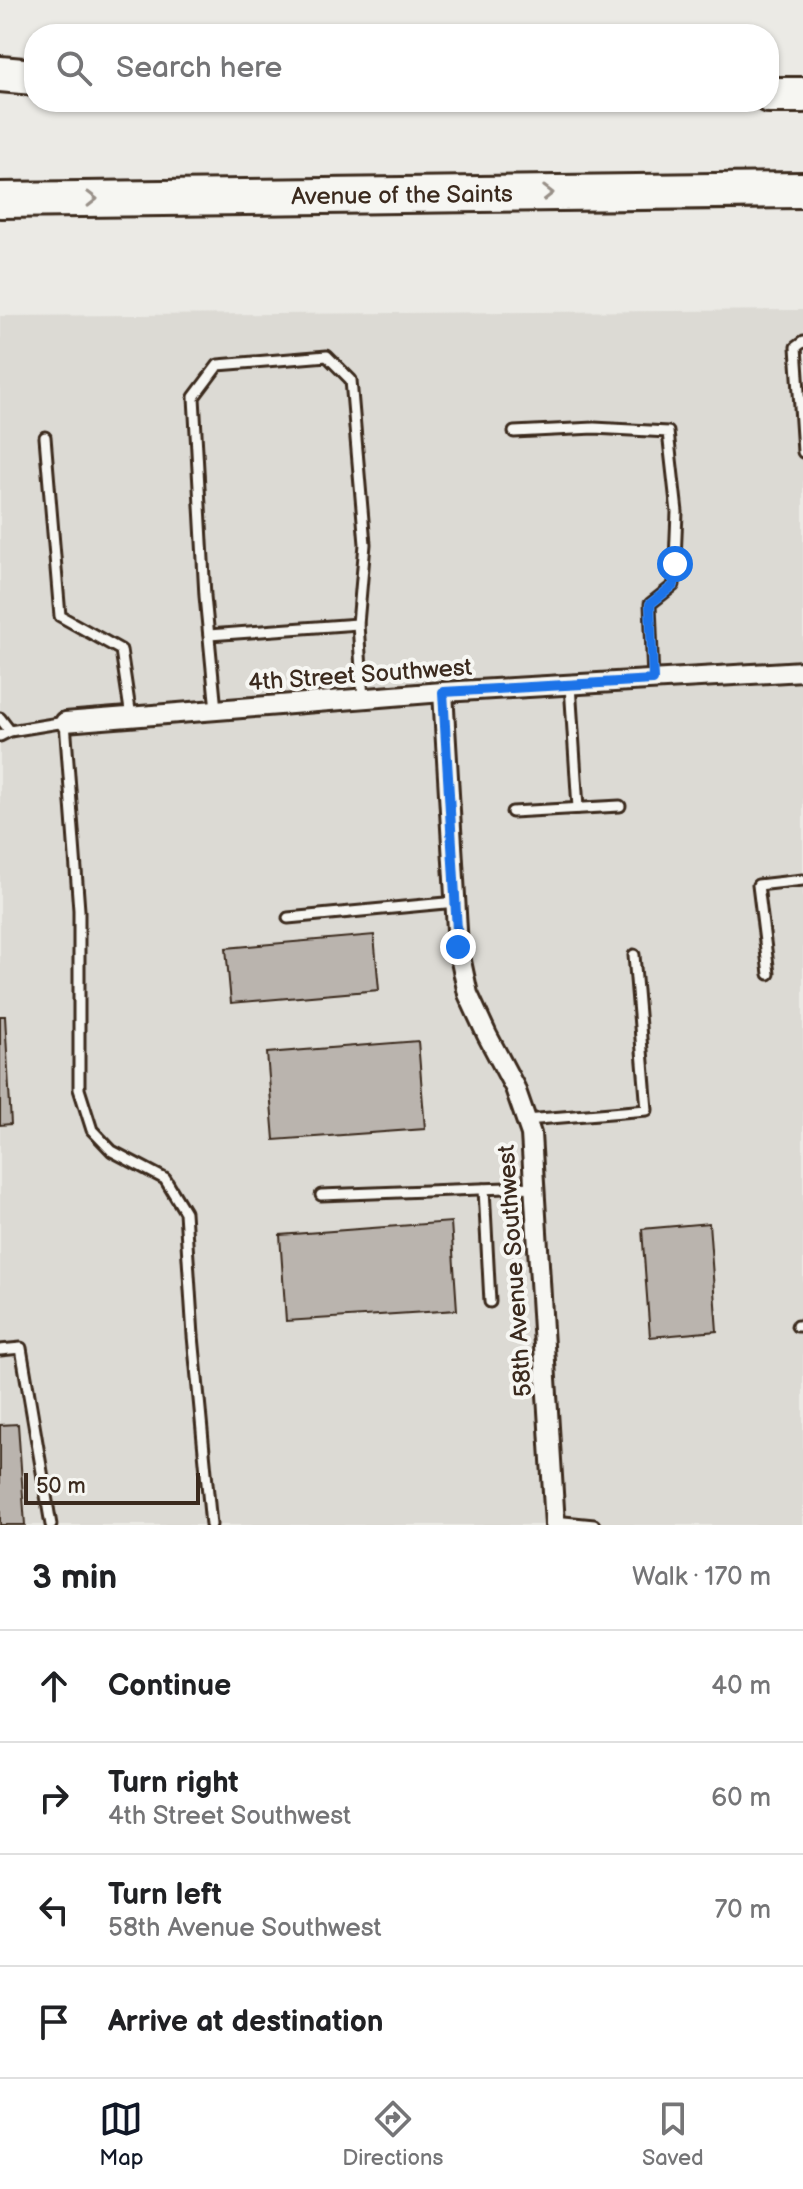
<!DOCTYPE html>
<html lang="en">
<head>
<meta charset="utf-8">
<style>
  body { margin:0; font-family:"Balsamiq Sans",sans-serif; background:#f6f6f6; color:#202124 }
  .scale { position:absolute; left:24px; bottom:20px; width:176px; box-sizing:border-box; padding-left:8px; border:4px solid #3b2a1e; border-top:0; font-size:22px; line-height:28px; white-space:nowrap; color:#3b2a1e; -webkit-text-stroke:6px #f6f6f2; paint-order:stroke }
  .stop { position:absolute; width:24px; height:24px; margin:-18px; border:6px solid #1a73e8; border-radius:50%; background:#fff }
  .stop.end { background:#1a73e8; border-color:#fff; box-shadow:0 2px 8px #0008 }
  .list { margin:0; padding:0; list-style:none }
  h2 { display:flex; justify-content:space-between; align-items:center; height:104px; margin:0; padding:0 32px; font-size:34px }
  h2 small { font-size:26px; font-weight:400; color:#757577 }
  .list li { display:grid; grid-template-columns:52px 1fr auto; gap:24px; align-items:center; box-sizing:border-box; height:112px; padding:0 32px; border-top:2px solid #e0e0e0 }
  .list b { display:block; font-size:30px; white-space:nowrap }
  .list p { margin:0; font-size:26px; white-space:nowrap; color:#757577 }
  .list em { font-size:26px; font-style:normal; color:#757577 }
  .icon { flex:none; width:44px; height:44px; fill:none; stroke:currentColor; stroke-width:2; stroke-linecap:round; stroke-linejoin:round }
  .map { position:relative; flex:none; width:803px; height:1525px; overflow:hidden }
  .search { position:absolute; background:#fff; box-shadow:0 2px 6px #0004; left:24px; right:24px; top:24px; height:88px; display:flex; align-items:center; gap:20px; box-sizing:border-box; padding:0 28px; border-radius:32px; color:#757577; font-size:30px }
  .sheet { height:552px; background:#fff }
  nav { display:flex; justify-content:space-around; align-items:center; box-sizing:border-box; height:112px; border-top:2px solid #e0e0e0; background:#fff; font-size:22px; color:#757577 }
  nav a { display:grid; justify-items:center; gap:4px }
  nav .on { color:#111827 }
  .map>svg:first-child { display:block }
  .built { fill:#dcdad4 }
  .building { fill:#bab4ae; stroke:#3b2a1e; stroke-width:2 }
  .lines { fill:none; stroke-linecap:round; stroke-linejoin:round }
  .service-casing { stroke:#3b2a1e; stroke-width:15 }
  .minor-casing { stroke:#3b2a1e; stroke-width:24 }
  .motorway-casing { stroke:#3b2a1e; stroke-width:40 }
  .service { stroke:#f6f6f2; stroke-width:9 }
  .minor { stroke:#f6f6f2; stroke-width:18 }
  .motorway { stroke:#f6f6f2; stroke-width:34 }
  .oneway { stroke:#989088 }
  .route { stroke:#1a73e8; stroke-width:10 }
  .labels { text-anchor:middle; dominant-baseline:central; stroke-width:8; stroke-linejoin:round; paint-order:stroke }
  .street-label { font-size:24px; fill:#3b2a1e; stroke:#f6f6f2 }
</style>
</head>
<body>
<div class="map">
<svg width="803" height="1525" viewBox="0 0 803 1525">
  <rect width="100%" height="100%" fill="#ebeae5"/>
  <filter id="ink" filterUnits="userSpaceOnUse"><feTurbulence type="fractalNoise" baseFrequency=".0125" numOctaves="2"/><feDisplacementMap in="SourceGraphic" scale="16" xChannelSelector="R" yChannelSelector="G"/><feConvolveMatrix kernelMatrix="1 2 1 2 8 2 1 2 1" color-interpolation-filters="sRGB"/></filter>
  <g filter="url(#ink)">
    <!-- built -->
    <polygon class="built" points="803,310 803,1525 0,1525 0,316"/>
    <!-- building -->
    <g class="building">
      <polygon points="374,935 379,990 231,1003 226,948"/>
      <polygon points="0,1016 5,1016 11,1124 0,1125"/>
      <polygon points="418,1041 425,1129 274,1140 267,1053"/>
      <polygon points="451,1222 457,1310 286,1321 280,1235"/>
      <polygon points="709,1223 717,1331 650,1337 642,1229"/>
      <polygon points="18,1424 25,1525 0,1525 0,1425"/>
    </g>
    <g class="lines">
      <defs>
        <g id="service">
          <polyline points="803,342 796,347 803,452"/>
          <polyline points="514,432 594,428 668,432 677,512 674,585 650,604 653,680"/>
          <polyline points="45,437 60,616 121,650 131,717"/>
          <polyline points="209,635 358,624"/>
          <polyline points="570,685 578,808"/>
          <polyline points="216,710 205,596 194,397 218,365 327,356 351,380 365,544 358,624 363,699"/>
          <polyline points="0,718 10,731"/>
          <polyline points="0,736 10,731 65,722 79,910 79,1089 92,1130 112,1151 165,1179 185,1212 193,1336 211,1525"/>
          <polyline points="512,812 620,806"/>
          <polyline points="288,918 456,902"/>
          <polyline points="769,974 758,885 803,880"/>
          <polyline points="526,1120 647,1110 634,955"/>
          <polyline points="484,1189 490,1302"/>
          <polyline points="321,1195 534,1187"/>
          <polyline points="797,1326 803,1326"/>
          <polyline points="0,1350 21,1348 51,1525"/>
          <polyline points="554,1521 594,1525"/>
        </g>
        <g id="minor">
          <polyline points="443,692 458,947 468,994 487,1035 515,1088 531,1134 555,1525"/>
          <polyline points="65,722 443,692 803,671"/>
        </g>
        <g id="motorway">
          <polyline points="0,74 34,77"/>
          <polyline points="769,95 803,95"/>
          <path id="s1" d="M 0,200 L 803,190"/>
        </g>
      </defs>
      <!-- service casing -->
      <use href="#service" class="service-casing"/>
      <!-- minor casing -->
      <use href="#minor" class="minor-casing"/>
      <!-- motorway casing -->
      <use href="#motorway" class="motorway-casing"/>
      <!-- service -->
      <use href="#service" class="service"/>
      <!-- minor -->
      <use href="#minor" class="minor"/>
      <!-- motorway -->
      <use href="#motorway" class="motorway"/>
    </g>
    <!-- one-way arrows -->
    <defs><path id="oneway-chevron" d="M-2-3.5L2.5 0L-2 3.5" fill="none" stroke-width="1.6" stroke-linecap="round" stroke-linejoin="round" transform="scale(2)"/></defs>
    <g class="oneway">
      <use href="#oneway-chevron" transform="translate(548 193) rotate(-1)"/>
      <use href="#oneway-chevron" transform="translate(92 199) rotate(-1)"/>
    </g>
  </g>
  <g class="lines" filter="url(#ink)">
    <!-- route -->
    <polyline class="route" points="458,947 443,692 653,680 650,604 674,585 675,564"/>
  </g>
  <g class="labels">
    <!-- street labels -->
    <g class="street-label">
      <text stroke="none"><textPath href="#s1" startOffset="402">Avenue of the Saints</textPath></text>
      <text transform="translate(360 675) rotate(-4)">4th Street Southwest</text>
      <text transform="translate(515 1271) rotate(-94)">58th Avenue Southwest</text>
    </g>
  </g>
</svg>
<div class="scale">50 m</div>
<div class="stop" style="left:675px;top:564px"></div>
<div class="stop end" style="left:458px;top:947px"></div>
<div class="search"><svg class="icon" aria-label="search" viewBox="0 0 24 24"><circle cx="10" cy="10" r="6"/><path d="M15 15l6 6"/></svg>Search here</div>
</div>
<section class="sheet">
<h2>3 min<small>Walk · 170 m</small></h2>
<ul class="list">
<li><svg class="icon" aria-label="ahead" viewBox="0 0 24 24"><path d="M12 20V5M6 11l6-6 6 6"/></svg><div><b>Continue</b></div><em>40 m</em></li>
<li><svg class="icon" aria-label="right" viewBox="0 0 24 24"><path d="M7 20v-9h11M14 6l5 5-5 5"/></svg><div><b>Turn right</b><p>4th Street Southwest</p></div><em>60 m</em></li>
<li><svg class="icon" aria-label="left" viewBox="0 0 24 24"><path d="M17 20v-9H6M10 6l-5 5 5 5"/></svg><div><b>Turn left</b><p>58th Avenue Southwest</p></div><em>70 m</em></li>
<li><svg class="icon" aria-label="arrive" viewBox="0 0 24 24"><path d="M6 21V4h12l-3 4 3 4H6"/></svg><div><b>Arrive at destination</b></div></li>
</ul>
</section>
<nav>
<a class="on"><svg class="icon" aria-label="map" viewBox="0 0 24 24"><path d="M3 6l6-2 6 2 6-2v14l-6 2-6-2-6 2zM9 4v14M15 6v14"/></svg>Map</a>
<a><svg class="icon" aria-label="directions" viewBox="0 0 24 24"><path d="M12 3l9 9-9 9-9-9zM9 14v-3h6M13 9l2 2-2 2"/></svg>Directions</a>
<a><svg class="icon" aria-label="saved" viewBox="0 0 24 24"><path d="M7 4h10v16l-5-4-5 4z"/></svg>Saved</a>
</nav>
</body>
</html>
